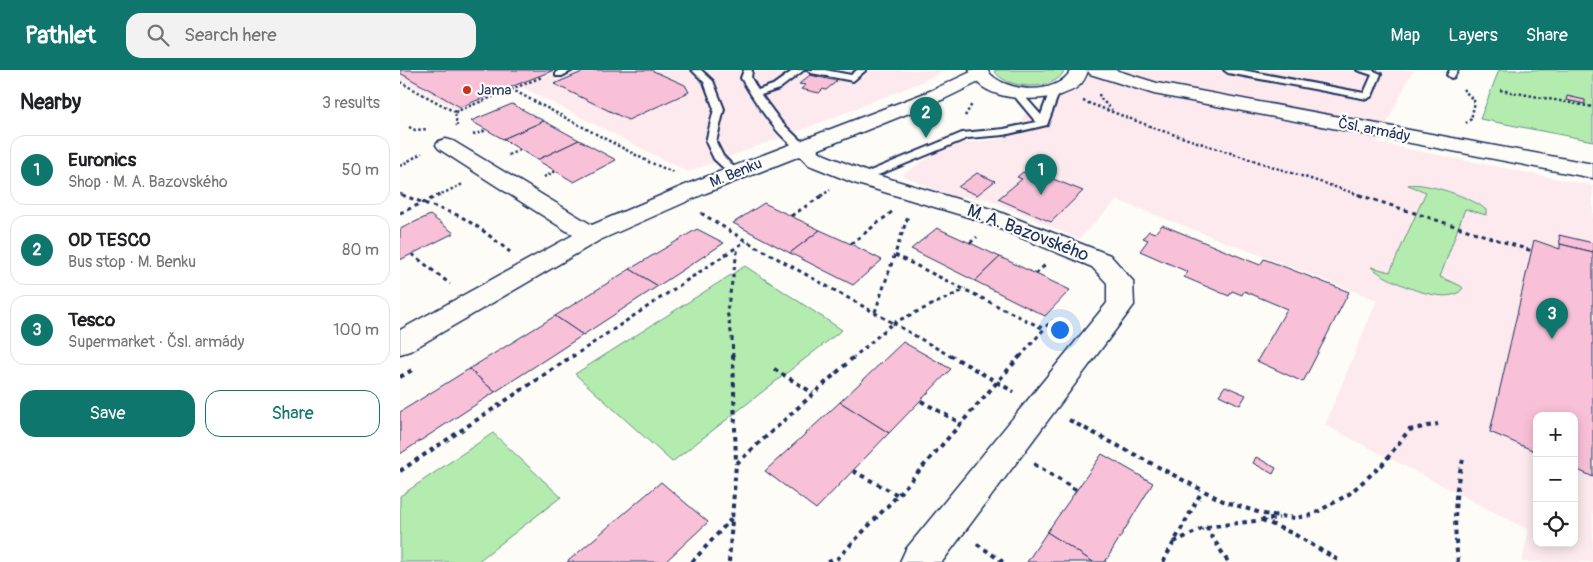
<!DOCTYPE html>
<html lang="en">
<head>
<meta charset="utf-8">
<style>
  body { margin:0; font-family:Pangolin,sans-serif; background:#f2f2f2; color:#202124 }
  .controls { position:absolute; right:15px; bottom:15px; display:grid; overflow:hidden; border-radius:10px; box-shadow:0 2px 12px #0003 }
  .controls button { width:45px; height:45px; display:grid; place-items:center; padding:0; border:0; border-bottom:1px solid #e0e0e0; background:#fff; color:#202124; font:25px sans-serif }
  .you { position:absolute; left:659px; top:259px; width:18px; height:18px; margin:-12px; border:4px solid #fff; border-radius:50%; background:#1a73e8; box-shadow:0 0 0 8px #1a73e833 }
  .badge { display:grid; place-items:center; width:32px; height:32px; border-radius:50%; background:#0f766e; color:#fff; font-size:16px; font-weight:700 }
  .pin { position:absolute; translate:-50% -41px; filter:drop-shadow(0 1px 2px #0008) }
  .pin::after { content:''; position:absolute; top:26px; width:18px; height:15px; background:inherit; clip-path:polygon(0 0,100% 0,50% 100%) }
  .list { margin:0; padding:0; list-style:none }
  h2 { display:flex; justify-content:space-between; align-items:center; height:65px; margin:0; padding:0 20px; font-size:21px }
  h2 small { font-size:16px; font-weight:400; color:#757577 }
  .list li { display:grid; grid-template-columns:32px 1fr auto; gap:15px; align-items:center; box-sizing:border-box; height:70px; margin:0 10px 10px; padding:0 10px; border:1px solid #e0e0e0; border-radius:15px }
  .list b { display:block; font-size:19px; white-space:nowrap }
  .list p { margin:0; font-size:16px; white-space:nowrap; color:#757577 }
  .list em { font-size:16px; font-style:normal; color:#757577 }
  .actions { display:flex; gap:10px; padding:15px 20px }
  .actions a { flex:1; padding:11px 0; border:1px solid #0f766e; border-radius:15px; text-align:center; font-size:18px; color:#0f766e }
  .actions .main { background:#0f766e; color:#fff }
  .icon { flex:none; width:28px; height:28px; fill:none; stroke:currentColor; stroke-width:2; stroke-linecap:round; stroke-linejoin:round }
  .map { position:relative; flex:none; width:1193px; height:492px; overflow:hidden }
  header { display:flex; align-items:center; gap:30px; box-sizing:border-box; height:70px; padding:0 25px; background:#0f766e; color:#fff }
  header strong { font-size:24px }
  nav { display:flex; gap:28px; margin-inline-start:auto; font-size:18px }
  .search { width:350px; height:45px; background:#f2f2f2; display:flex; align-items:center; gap:12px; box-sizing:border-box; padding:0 18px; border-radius:15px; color:#757577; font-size:19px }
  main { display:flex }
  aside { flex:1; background:#fff }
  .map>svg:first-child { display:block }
  .built { fill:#fceaee; fill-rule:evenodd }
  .green { fill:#b4ecaf; stroke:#688e86 }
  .building { fill:#f9c1d8; stroke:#1b2f5e }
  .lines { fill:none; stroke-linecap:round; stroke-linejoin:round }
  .service-casing { stroke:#1b2f5e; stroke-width:4 }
  .minor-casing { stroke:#1b2f5e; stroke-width:3 }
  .primary-casing { stroke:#1b2f5e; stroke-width:3 }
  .path-far2 { stroke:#1b2f5e; stroke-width:2.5; stroke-dasharray:2.5 2.5; stroke-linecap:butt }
  .path-far1 { stroke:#1b2f5e; stroke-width:3; stroke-dasharray:4 4; stroke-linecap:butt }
  .path { stroke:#1b2f5e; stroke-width:4; stroke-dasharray:4.5 4.5; stroke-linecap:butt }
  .service { fill:#fdfcf7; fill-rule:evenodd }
  .minor { fill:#fdfcf7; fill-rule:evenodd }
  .primary { fill:#fdfcf7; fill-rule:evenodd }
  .poi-dot { fill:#c8321e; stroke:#fdfcf7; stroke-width:2 }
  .labels { text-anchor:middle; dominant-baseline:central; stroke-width:4.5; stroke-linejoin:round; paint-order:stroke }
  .far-poi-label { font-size:15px; fill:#1b2f5e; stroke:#fdfcf7; text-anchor:start }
  .far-street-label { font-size:15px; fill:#1b2f5e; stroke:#fdfcf7 }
  .street-label { font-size:18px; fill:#1b2f5e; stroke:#fdfcf7 }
</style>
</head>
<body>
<header>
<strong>Pathlet</strong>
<div class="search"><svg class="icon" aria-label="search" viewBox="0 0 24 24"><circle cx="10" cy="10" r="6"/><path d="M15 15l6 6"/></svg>Search here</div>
<nav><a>Map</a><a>Layers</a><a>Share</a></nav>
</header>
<main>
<aside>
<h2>Nearby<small>3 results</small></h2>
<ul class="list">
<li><span class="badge">1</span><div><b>Euronics</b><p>Shop · M. A. Bazovského</p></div><em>50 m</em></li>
<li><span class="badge">2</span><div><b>OD TESCO</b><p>Bus stop · M. Benku</p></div><em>80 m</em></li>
<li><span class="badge">3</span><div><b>Tesco</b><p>Supermarket · Čsl. armády</p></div><em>100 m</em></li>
</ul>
<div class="actions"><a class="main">Save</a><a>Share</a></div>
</aside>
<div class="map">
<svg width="1193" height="492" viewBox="0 0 1193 492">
  <rect width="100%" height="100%" fill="#fdfcf7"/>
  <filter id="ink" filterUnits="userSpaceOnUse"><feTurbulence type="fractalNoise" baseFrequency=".02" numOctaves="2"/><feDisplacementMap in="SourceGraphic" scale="10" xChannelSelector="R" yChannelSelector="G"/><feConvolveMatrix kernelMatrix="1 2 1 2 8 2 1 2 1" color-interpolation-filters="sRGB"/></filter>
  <g filter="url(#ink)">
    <!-- built -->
    <g class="built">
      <polygon points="0,0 547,0 514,15 404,59 288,102 122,17 59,41 0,9"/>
      <path d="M 686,0 L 1013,0 L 977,73 L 1193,116 L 1193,492 L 1122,492 L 1129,460 L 925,355 L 977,230 L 717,130 L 679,169 L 588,129 L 549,126 L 502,105 L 549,75 L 600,69 L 622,61 L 623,46 L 673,18 L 684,16 ZM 1137,346 L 1174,346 L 1174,473 L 1137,473 Z"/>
    </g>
    <!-- green -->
    <g class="green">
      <path d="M 594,0 L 664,0 L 664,1 C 655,22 604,20 594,0 Z"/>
      <polygon points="1099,0 1193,0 1193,71 1080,49"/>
      <path d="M 1008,115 C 1023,111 1075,128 1086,140 L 1086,145 L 1065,139 L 1040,207 L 1061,216 L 1063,218 C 1050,240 985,210 971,197 L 990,202 L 1026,122 Z"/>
      <polygon points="345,196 442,260 272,392 175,304"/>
      <polygon points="93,363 161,427 77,492 0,492 0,426"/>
    </g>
    <!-- building -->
    <g class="building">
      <polygon points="0,0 154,0 60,37 0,3"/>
      <polygon points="187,0 251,0 285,15 289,22 228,50 154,14"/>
      <polygon points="410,5 437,11 426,20 423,19 419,23 401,19 406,15 399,14"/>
      <polygon points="1167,26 1185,30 1185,34 1166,30"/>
      <polygon points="112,34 144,51 103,69 71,51"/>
      <polygon points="144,51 179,70 137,90 103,69"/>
      <polygon points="179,70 216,90 174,112 137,90"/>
      <polygon points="631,101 648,107 683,121 651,152 598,129 622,109 617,107 623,102 629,104"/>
      <polygon points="577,103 595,111 577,125 558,117"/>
      <polygon points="364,133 391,146 420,160 390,183 333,153"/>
      <polygon points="30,145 54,163 0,190 0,159"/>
      <polygon points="762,155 860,195 864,189 949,222 903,312 857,291 887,239 844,221 842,225 832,221 829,226 784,207 788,202 740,181 748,170 743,168 749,161 755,163"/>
      <polygon points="537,158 570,173 600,187 575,211 511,179"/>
      <polygon points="297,159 324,173 258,216 230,199"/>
      <polygon points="420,160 451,174 482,190 453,215 390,183"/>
      <polygon points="1159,165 1193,173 1193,182 1160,174"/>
      <polygon points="1134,170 1160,179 1160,174 1193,182 1193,407 1174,398 1174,346 1137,346 1137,382 1090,362"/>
      <polygon points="600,187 636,204 670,220 645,246 575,211"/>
      <polygon points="230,199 258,216 183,265 155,246"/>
      <polygon points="155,246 183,265 95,322 69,299"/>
      <polygon points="503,272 551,299 489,363 440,332"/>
      <polygon points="69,299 95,322 0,384 0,342"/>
      <polygon points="825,316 846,325 840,335 819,325"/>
      <polygon points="440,332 489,363 416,439 365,401"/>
      <polygon points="702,384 753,413 705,492 693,492 647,462"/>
      <polygon points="856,387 876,398 873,404 853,393"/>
      <polygon points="261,412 308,452 265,492 167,492"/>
      <polygon points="647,462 693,492 627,492"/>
    </g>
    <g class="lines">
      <defs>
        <g id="service">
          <polygon points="161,0 173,0 162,6 156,6 156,2"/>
          <polygon points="292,0 301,0 313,11 324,39 316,72 323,86 340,103 339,105 331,105 314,89 306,72 314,39 304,12"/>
          <path d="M 344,0 L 352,0 L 351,8 L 358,20 L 373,15 L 394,0 L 404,0 L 379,19 L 361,25 L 381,52 L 405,75 L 406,77 L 405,79 C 386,84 350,23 341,8 Z"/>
          <polygon points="407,0 425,0 451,5 457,0 466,0 453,11 411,3"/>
          <polygon points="824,0 842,0 964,23 972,5 957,0 972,0 981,4 972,26 967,29 828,3"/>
          <polygon points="1050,0 1058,0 1054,7 1051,8 1047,5"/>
          <polygon points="655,17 660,20 647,55 604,65 568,68 466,110 462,111 456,108 458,106 562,63 604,59 636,52 611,22 613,20 619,20 641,45 650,20"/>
        </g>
        <polygon id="minor" points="581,0 585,1 588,5 585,9 544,29 417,80 425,85 470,103 594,140 710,185 733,211 734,235 542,492 500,492 506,479 707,233 707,213 692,197 578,150 454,113 409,95 400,86 306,123 200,170 10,281 0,284 0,260 173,165 39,79 36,75 39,71 46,69 53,71 192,155 290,113 530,21 573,1"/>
        <path id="primary" d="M 569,0 L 587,0 C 603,23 657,27 671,0 L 715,0 L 757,13 L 1193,94 L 1193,108 L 754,24 L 690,4 L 688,1 C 686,6 684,11 680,15 C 660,33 598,34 578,13 C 574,9 572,4 569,0 Z"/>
      </defs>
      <!-- service casing -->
      <use href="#service" class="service-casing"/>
      <!-- minor casing -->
      <use href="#minor" class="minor-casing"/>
      <!-- primary casing -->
      <use href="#primary" class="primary-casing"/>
      <!-- path-far2 -->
      <g class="path-far2">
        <polyline points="0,12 55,42 57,56"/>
        <polyline points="111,19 249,92 273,102"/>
        <polyline points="1063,19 1075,32 1071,49 1066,53"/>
        <polyline points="1100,20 1193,37"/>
        <polyline points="699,24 700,28 712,40"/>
        <polyline points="683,31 763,61 963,126"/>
        <polyline points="55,42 142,7"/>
        <polyline points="565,46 572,34"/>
        <polyline points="9,57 15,60 28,59"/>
        <polyline points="73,65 87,60"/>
        <polyline points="108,85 120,80"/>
        <polyline points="0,96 22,83"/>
        <polyline points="144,107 156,101"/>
        <polyline points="0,124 5,126"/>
        <polyline points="37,126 63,114"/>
        <polyline points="421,126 430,120"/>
      </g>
      <!-- path-far1 -->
      <g class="path-far1">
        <polyline points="2,125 60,146 81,159 110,182"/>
        <polyline points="959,125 1132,181"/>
        <polyline points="0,143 40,125"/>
        <polyline points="301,143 346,171 493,253 454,287"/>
        <polyline points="391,146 423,125"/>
        <polyline points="570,173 577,167"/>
        <polyline points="451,174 493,141"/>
        <polyline points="12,184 50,214"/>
        <polyline points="495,185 644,259"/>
        <polyline points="636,204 646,194"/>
        <polyline points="475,242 508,146"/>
        <polyline points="493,253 552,287"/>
        <polyline points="493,253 566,219"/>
        <polyline points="172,287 346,171"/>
        <polyline points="333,287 332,267 327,241 338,177"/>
        <polyline points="620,287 651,251 668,254"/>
      </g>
      <!-- path -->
      <g class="path">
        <polyline points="333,285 336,394"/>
        <polyline points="550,285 614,322"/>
        <polyline points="374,299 413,323"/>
        <polyline points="0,307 14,299"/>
        <polyline points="521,331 562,354"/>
        <polyline points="669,350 823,431 864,444 895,448 912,445 949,424 982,395 1009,360 1038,354"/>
        <polyline points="634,394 676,420"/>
        <polyline points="0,401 174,285"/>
        <polyline points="453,401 498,425"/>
        <polyline points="862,450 894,464 941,492"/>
        <polyline points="806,457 828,492"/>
        <polyline points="774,472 806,457 879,448"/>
        <polyline points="577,474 603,492"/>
        <polyline points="292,492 332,448"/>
        <polyline points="329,492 336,394 456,285"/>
        <polyline points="428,492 438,488 498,425 621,285"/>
        <polyline points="763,492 802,421"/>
        <path d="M 1058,492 C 1054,457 1053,424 1063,390"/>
      </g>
      <!-- service -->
      <use href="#service" class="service"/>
      <!-- minor -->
      <use href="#minor" class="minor"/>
      <!-- primary -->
      <use href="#primary" class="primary"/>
    </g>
  </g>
  <!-- markers -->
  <circle class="poi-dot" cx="67" cy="20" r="5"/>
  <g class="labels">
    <!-- far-poi labels -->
    <g class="far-poi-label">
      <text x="77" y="20">Jama</text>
    </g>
    <!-- far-street labels -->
    <g class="far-street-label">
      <text transform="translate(974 60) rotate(11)">Čsl. armády</text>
      <text transform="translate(336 103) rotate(-22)">M. Benku</text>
    </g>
    <!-- street labels -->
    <g class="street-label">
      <text transform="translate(628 163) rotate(21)">M. A. Bazovského</text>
    </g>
  </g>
</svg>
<div class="controls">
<button>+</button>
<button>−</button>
<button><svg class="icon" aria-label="locate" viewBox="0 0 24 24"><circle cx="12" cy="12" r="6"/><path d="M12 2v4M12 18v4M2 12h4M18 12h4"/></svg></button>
</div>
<div class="you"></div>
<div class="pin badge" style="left:641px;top:125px">1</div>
<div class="pin badge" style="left:526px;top:68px">2</div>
<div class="pin badge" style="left:1152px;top:269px">3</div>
</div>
</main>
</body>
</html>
